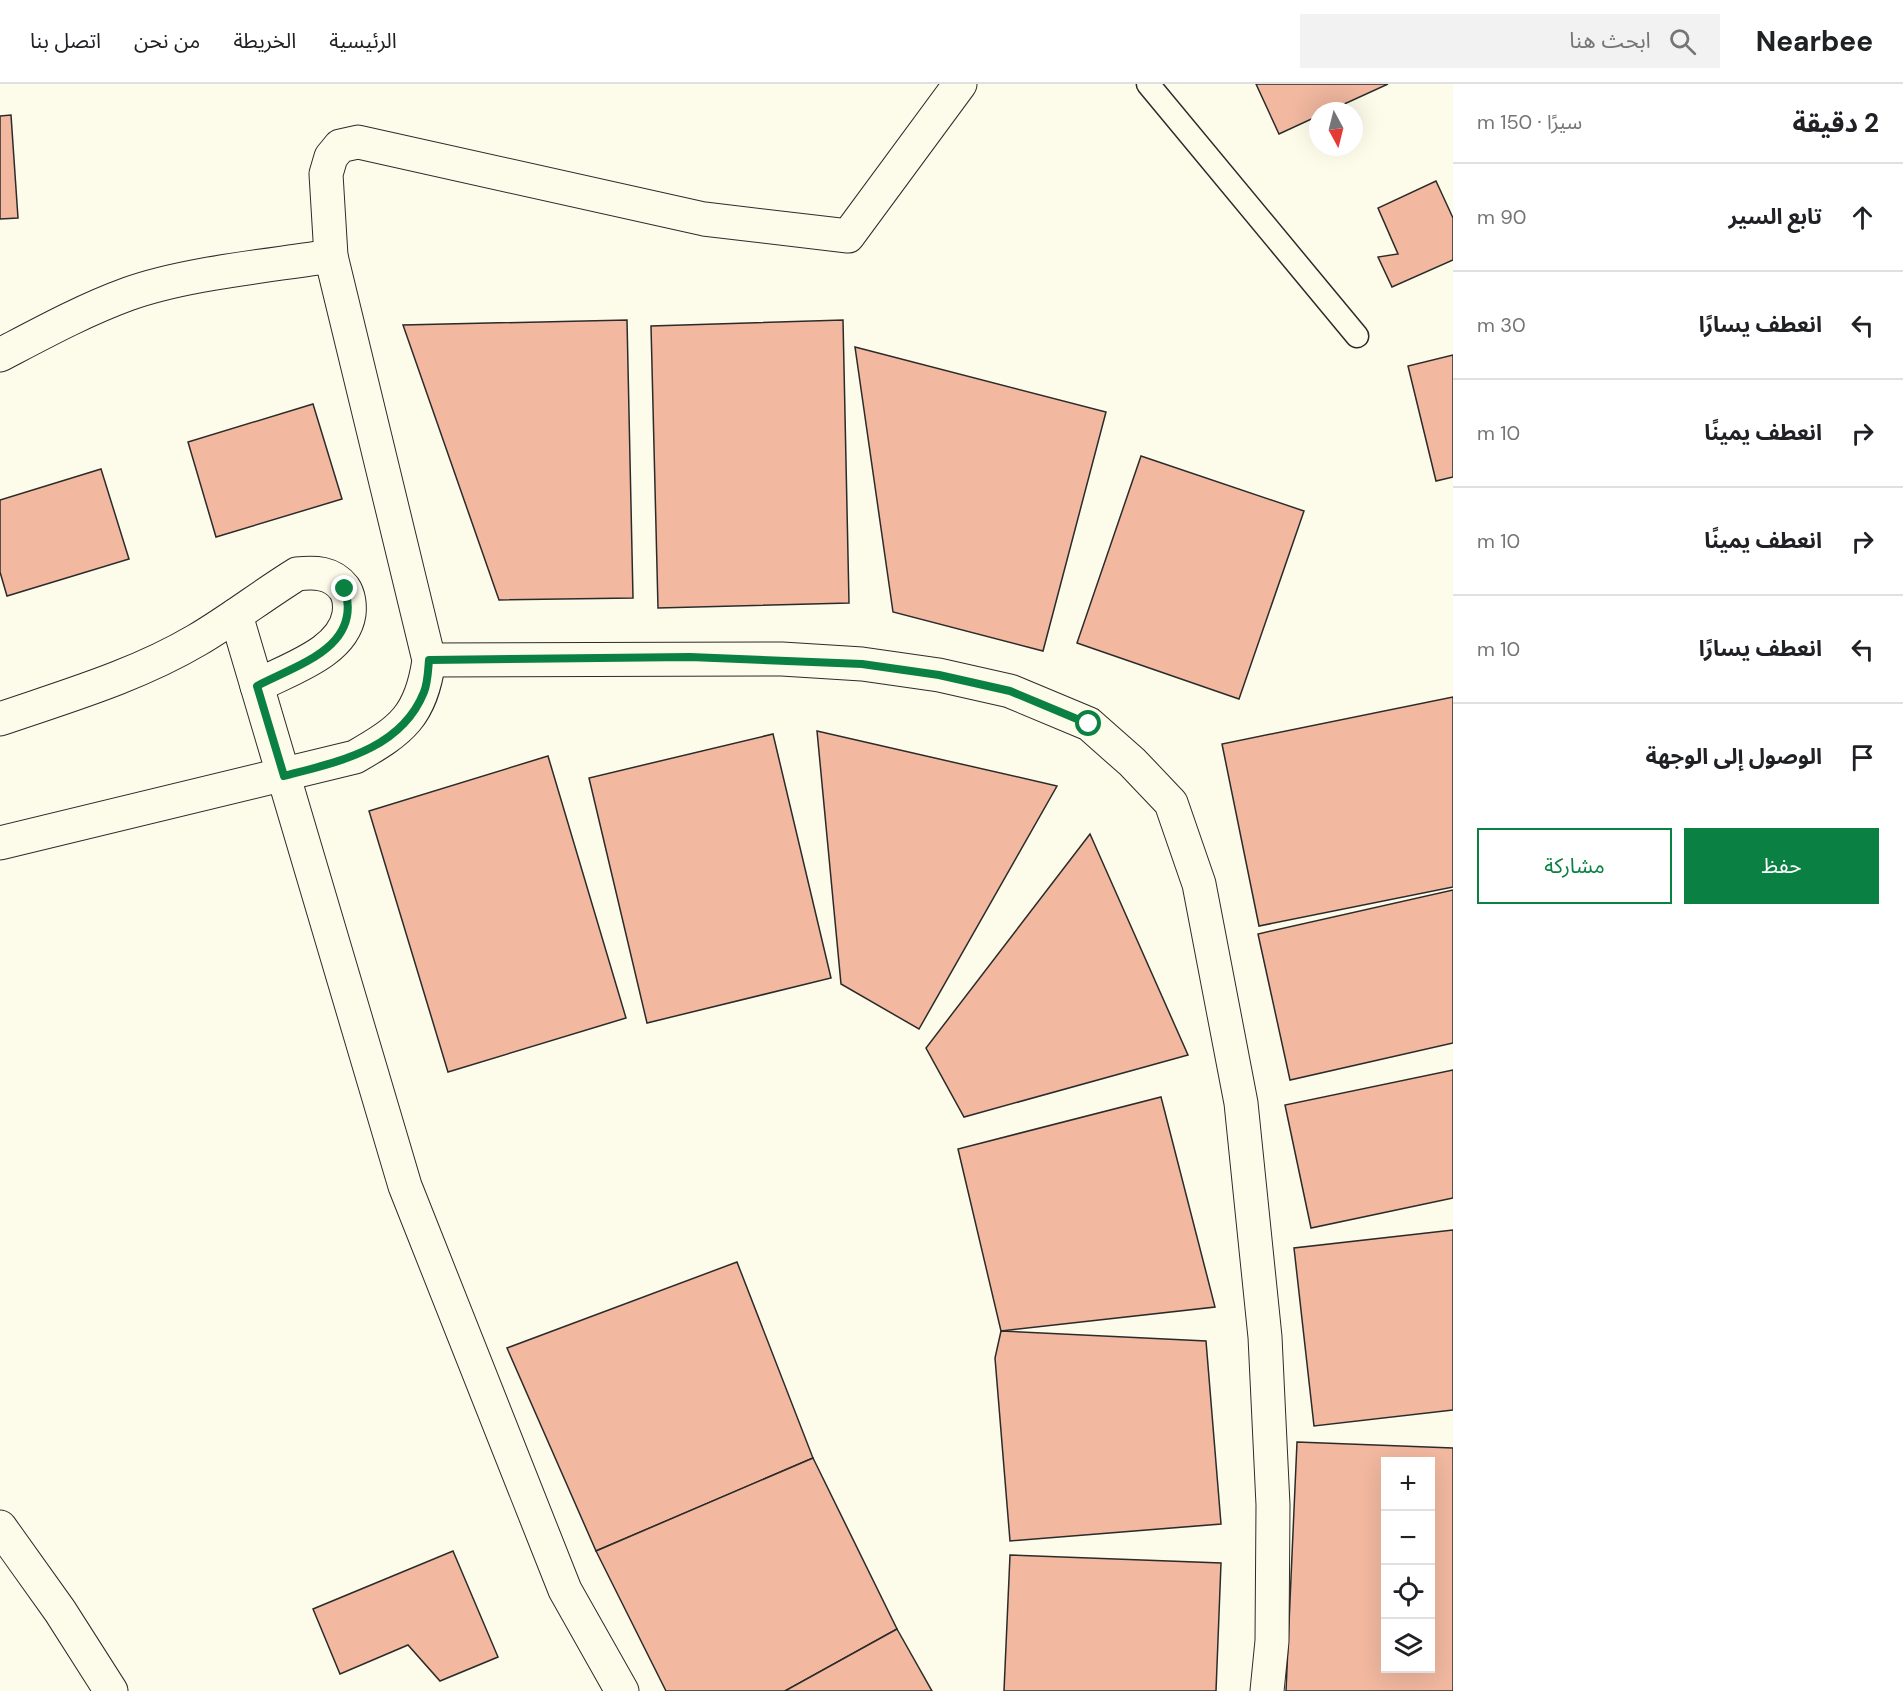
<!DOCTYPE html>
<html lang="ar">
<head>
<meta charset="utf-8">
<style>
  body { margin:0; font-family:"DM Sans","Noto Sans Arabic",sans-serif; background:#f2f2f2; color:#202124; direction:rtl }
  .controls { position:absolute; right:18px; bottom:18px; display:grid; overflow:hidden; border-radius:0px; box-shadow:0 6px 24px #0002 }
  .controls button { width:54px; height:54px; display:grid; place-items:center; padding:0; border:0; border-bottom:2px solid #e0e0e0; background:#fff; color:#202124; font:30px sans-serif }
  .compass { position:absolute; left:1309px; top:18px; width:54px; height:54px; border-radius:50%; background:#fff; box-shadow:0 6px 24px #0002; rotate:173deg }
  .stop { position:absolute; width:18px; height:18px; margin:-14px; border:4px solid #0b8043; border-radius:50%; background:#fff }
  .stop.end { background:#0b8043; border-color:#fff; box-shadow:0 2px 6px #0008 }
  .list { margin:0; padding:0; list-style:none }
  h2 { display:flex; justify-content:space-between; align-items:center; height:78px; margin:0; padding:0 24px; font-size:26px }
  h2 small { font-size:20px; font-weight:400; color:#757577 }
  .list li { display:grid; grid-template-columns:39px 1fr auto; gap:18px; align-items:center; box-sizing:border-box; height:108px; padding:0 24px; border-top:2px solid #e0e0e0 }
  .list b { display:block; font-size:22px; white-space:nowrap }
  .list em { font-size:20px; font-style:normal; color:#757577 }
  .actions { display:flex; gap:12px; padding:18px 24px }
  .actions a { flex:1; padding:14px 0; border:2px solid #0b8043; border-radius:0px; text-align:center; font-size:21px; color:#0b8043 }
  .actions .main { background:#0b8043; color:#fff }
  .icon { flex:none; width:33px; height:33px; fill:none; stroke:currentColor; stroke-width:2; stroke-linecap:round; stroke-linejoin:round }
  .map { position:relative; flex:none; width:1453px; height:1607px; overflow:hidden; direction:ltr }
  header { display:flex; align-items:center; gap:36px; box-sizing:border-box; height:84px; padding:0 30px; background:#fff; border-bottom:2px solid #e0e0e0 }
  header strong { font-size:28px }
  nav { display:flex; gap:33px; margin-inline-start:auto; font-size:21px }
  .search { width:420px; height:54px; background:#f2f2f2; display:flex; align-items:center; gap:15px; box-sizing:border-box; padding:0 21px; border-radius:0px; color:#757577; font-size:22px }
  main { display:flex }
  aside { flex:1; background:#fff }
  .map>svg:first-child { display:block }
  .building { fill:#f2b8a0; stroke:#2b2b2b; stroke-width:1.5; fill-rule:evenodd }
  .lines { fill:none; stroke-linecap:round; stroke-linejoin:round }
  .service-casing { stroke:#2b2b2b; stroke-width:25 }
  .minor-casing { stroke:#2b2b2b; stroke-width:35 }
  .service { stroke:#fdfbea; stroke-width:22 }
  .minor { stroke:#fdfbea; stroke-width:33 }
  .route { stroke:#0b8043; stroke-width:8 }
</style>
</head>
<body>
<header>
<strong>Nearbee</strong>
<div class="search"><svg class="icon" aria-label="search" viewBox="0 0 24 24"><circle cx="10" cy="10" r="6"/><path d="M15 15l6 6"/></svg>ابحث هنا</div>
<nav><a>الرئيسية</a><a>الخريطة</a><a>من نحن</a><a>اتصل بنا</a></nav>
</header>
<main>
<aside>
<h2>2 دقيقة<small>سيرًا · 150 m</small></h2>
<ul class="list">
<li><svg class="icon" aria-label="ahead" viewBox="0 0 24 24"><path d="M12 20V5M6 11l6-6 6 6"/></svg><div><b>تابع السير</b></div><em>90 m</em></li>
<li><svg class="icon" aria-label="left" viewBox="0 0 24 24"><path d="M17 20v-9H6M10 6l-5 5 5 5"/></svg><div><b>انعطف يسارًا</b></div><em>30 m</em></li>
<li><svg class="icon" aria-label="right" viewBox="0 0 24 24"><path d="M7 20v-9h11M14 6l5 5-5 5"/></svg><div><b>انعطف يمينًا</b></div><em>10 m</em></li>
<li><svg class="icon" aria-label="right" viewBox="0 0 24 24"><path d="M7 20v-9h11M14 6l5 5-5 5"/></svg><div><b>انعطف يمينًا</b></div><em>10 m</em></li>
<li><svg class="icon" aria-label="left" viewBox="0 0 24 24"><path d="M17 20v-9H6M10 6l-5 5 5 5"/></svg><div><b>انعطف يسارًا</b></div><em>10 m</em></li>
<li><svg class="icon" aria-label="arrive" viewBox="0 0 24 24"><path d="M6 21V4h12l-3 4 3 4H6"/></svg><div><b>الوصول إلى الوجهة</b></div></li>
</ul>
<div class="actions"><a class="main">حفظ</a><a>مشاركة</a></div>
</aside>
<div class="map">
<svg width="1453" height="1607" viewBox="0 0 1453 1607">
  <rect width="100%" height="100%" fill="#fdfbea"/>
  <!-- building -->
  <g class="building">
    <polygon points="1256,0 1388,0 1329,27 1318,27 1318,32 1279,50"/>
    <polygon points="11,31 18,134 0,135 0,32"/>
    <polygon points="1436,97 1453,134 1453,176 1392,203 1378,173 1398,170 1378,124"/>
    <polygon points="627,236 633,514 499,516 403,241"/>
    <polygon points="843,236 849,519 658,524 651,242"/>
    <polygon points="855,263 1106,328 1043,567 893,528"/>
    <polygon points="1453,271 1453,393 1436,397 1408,282"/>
    <polygon points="313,320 342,415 216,453 188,358"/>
    <polygon points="1141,372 1304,427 1239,615 1077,559"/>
    <polygon points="101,385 129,475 7,512 0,488 0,416"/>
    <polygon points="1453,613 1453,803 1259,842 1222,660"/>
    <polygon points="817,647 1057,702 919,945 841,900"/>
    <polygon points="773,650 831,894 647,939 589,694"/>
    <polygon points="548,672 626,934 448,988 369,727"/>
    <polygon points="1090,750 1188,971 964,1033 926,964"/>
    <polygon points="1453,806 1453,959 1290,996 1258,850"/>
    <polygon points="1453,986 1453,1114 1311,1144 1285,1021"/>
    <polygon points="1161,1013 1215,1223 1001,1247 958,1065"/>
    <polygon points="1453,1146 1453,1326 1314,1342 1294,1164"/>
    <polygon points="737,1178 813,1374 596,1467 507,1264"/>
    <polygon points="1001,1247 1206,1257 1221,1440 1010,1457 995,1274"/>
    <path d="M 1297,1358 L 1453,1364 L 1453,1607 L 1286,1607 ZM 1386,1378 L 1430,1378 L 1430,1584 L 1386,1584 Z"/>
    <polygon points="813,1374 897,1545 785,1607 666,1607 596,1467"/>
    <polygon points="453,1467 498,1573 440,1597 408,1561 340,1590 313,1525"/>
    <polygon points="1010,1471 1221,1479 1216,1607 1004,1607"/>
    <polygon points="897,1545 932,1607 785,1607"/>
  </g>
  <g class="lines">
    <defs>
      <polyline id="service" points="1148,0 1357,252"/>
      <g id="minor">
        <path d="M 0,271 C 42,249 84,226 128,210 C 187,189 268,182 331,172"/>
        <polyline points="236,531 405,1102 565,1506 622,1607"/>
        <polyline points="429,576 782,575 862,580 939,591 1010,607 1089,640 1132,678 1171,719 1199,800 1241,1019 1265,1253 1273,1421 1272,1557 1267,1607"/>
        <path d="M 0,635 C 67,612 136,592 197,556 C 231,536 263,511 297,490 C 314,488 332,488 344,504 C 349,511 350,522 349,530 C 343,569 288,585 257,602"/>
        <path d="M 0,759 L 355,673 C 402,646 421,632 429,576 L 331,172 L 326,90 L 331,73 L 340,62 L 358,58 L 704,135 L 848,152 L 960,0"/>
        <polyline points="0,1443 60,1527 111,1607"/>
      </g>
    </defs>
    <!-- service casing -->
    <use href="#service" class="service-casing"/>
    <!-- minor casing -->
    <use href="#minor" class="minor-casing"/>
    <!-- service -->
    <use href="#service" class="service"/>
    <!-- minor -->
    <use href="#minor" class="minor"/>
  </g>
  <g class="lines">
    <!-- route -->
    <path class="route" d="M 345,505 C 362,563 299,580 257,602 L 284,692 C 337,678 401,666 424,608 C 428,598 428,586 429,576 L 690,573 L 862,580 L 939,591 L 1010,607 L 1089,640"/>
  </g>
</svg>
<div class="controls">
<button>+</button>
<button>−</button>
<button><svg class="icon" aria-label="locate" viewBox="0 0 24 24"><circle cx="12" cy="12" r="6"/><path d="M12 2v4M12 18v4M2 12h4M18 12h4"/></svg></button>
<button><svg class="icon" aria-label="layers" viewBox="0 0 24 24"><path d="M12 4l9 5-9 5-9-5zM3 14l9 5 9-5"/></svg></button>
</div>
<svg class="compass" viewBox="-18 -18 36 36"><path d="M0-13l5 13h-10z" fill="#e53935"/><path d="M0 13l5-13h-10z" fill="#757577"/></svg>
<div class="stop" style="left:1089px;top:640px"></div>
<div class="stop end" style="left:345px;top:505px"></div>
</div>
</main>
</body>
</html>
